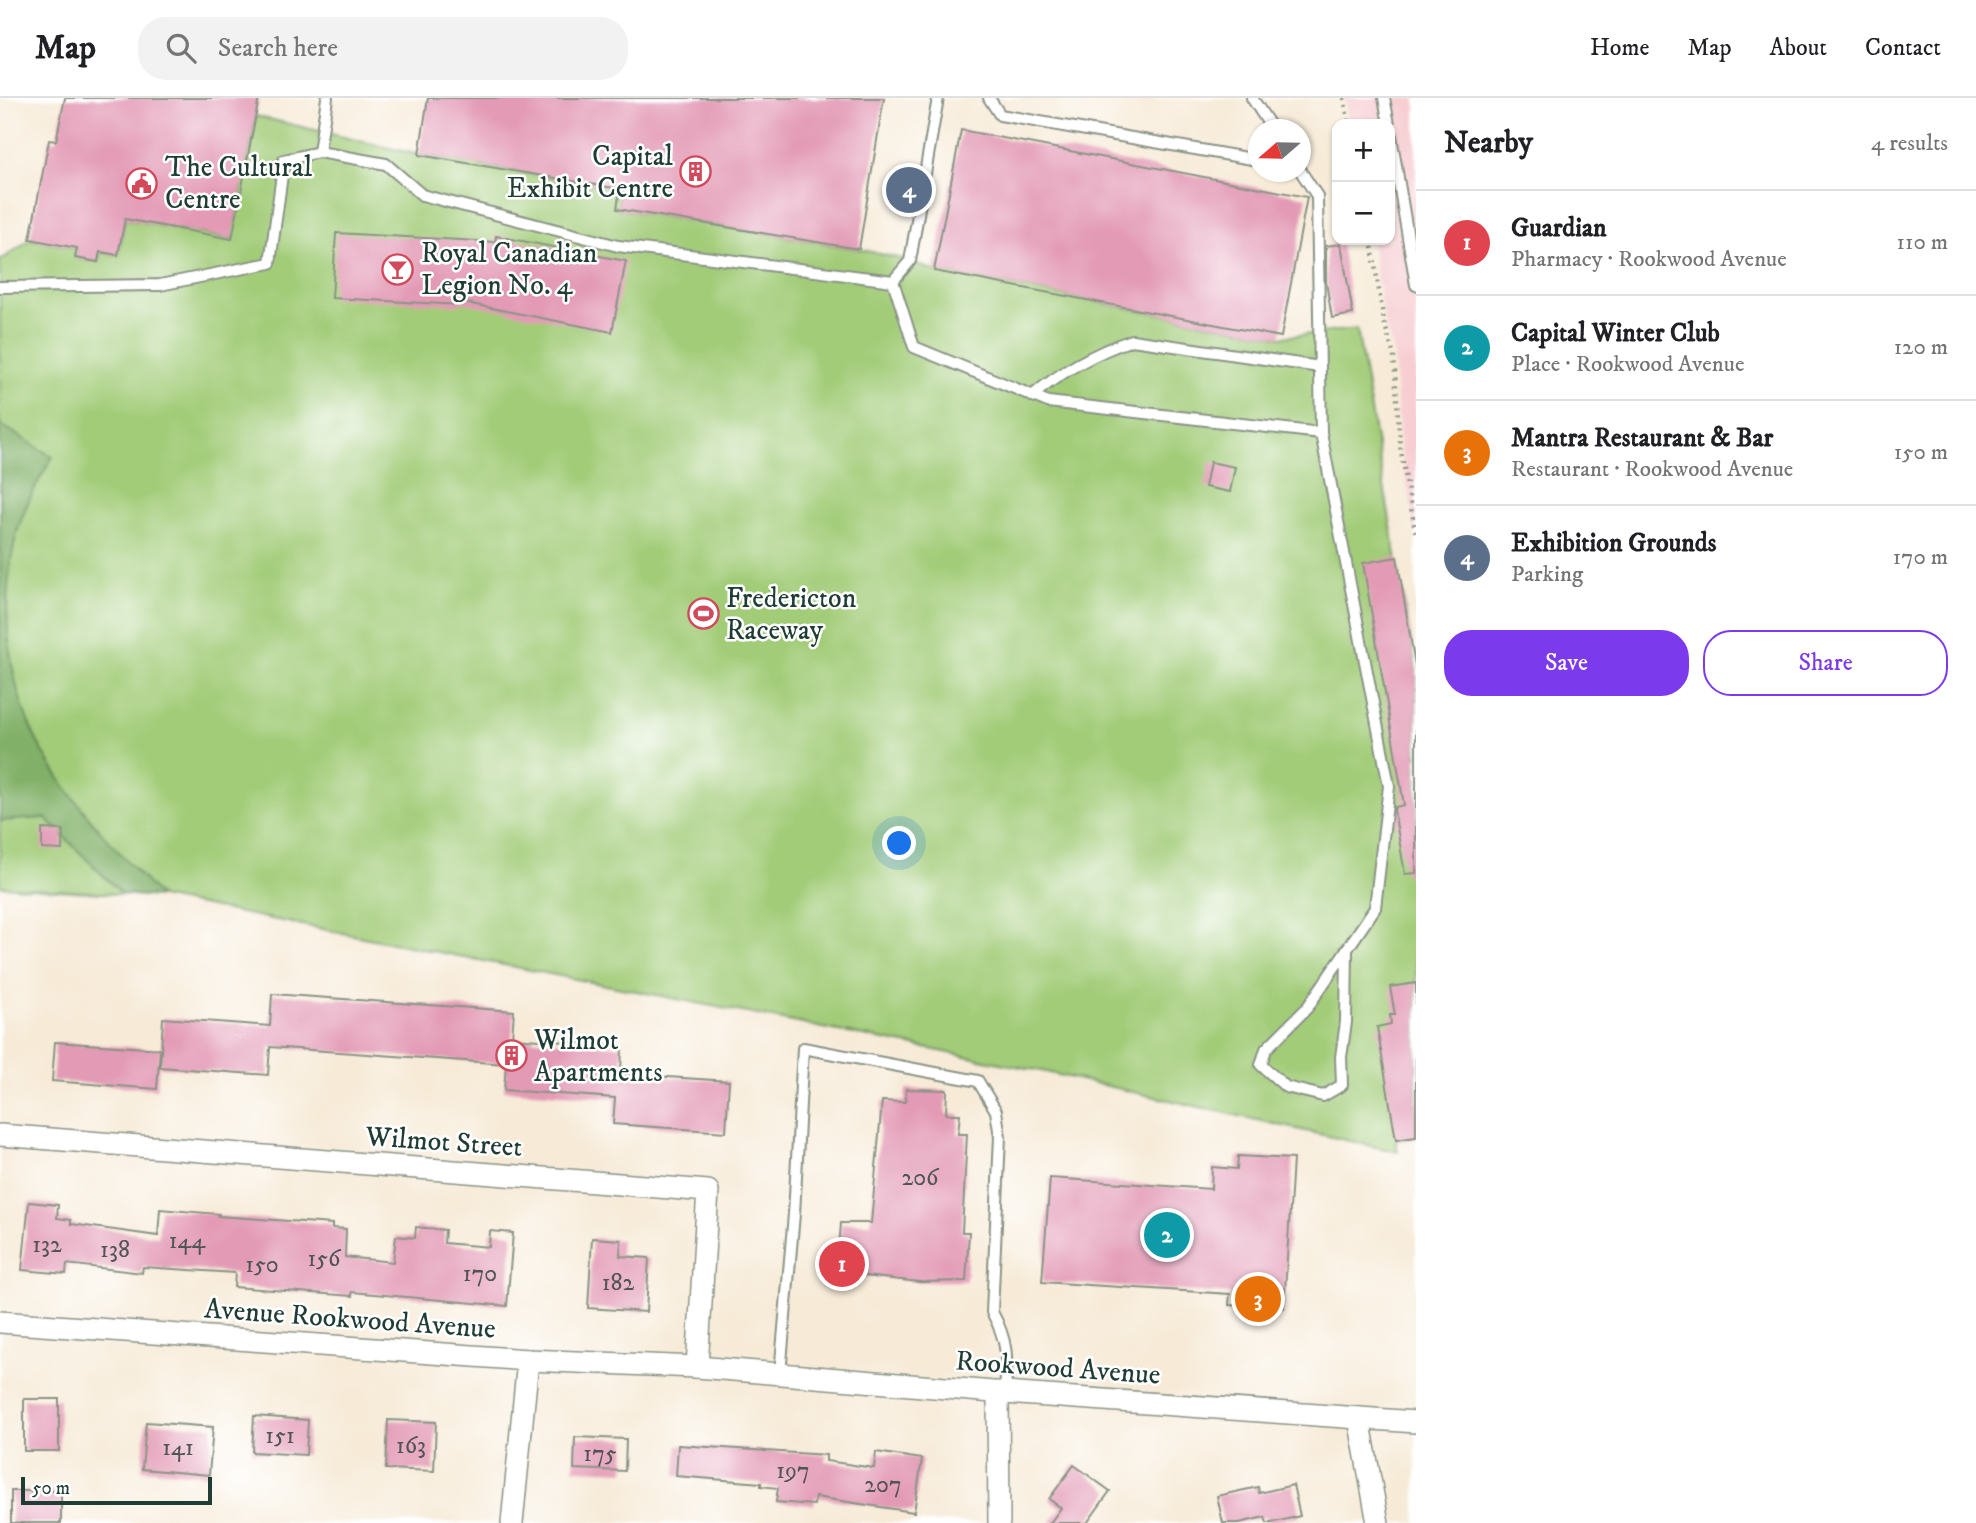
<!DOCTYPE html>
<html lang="en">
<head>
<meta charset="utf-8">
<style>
  body { margin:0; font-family:"IM FELL DW Pica",serif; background:#f2f2f2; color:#202124 }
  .controls { position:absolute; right:21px; top:21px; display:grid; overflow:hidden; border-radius:14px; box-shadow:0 2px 5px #0004 }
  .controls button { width:63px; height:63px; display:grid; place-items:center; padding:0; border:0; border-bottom:2px solid #e0e0e0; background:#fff; color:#202124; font:35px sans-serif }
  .compass { position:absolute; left:1248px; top:21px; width:63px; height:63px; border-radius:50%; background:#fff; box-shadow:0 2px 5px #0004; rotate:250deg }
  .scale { position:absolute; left:21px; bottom:18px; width:191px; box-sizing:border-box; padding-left:7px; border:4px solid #1f3d34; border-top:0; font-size:19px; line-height:24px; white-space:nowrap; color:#1f3d34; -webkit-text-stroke:5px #fff; paint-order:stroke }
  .you { position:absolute; left:900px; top:746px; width:24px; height:24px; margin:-18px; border:5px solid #fff; border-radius:50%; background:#1a73e8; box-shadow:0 0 0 10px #1a73e833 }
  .badge { display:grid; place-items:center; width:46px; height:46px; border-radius:50%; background:#7c3aed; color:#fff; font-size:23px; font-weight:700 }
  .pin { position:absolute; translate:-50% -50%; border:4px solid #fff; box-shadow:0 2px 7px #0006 }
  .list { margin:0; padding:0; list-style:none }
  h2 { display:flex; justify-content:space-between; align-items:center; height:91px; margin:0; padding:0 28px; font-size:30px }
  h2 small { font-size:23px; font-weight:400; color:#757577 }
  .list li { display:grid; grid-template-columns:46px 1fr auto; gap:21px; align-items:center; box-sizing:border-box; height:105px; padding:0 28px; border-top:2px solid #e0e0e0 }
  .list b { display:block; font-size:26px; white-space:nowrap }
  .list p { margin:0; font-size:23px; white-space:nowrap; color:#757577 }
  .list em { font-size:23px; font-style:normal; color:#757577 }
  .actions { display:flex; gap:14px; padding:21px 28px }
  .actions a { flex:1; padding:16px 0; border:2px solid #7c3aed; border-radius:28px; text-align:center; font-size:24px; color:#7c3aed }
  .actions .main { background:#7c3aed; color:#fff }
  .icon { flex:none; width:38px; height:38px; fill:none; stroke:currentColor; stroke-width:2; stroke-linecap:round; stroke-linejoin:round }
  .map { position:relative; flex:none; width:1416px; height:1425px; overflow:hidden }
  header { display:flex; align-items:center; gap:42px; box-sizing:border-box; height:98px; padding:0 35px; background:#fff; border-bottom:2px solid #e0e0e0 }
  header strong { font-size:33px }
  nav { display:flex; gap:38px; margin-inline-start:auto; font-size:24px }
  .search { width:490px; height:63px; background:#f2f2f2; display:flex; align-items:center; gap:18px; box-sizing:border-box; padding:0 24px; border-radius:28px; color:#757577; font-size:26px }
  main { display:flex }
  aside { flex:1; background:#fff }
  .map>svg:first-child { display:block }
  .built { fill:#f7cfd3 }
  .green { fill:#a2cc78; stroke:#608456; stroke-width:2 }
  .forest { fill:#81b068; stroke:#50764e; stroke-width:2 }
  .building { fill:#e39ab5 }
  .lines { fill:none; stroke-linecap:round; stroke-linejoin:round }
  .service-casing { stroke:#8b9486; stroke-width:14 }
  .minor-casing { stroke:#8b9486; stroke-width:24 }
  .path { stroke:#8b9486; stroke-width:4.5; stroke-dasharray:2 5; stroke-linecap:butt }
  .service { stroke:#fff; stroke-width:10 }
  .minor { stroke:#fff; stroke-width:21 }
  .labels { text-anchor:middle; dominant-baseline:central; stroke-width:5; stroke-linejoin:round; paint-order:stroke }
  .number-label { font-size:24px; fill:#505454 }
  .poi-label { font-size:28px; fill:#1f3d34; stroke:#fff; text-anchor:start }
  .street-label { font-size:28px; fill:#1f3d34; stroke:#fff }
</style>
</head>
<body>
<header>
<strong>Map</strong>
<div class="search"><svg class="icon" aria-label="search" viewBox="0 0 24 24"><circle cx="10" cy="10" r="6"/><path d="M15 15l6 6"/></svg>Search here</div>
<nav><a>Home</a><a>Map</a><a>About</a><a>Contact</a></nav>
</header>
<main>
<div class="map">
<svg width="1416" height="1425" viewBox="0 0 1416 1425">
  <rect width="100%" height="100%" fill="#fff"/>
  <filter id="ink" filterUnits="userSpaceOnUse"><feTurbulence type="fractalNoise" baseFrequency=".0143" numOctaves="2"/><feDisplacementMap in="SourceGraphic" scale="14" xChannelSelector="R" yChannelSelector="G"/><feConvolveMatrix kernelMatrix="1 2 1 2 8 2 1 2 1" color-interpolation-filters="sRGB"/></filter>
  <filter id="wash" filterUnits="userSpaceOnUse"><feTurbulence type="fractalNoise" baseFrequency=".00686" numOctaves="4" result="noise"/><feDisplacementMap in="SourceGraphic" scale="28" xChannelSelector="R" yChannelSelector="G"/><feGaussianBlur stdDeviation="1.57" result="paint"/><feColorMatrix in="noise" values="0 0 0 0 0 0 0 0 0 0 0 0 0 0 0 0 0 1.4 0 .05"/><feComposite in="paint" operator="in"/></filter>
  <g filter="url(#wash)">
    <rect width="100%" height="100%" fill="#f7ebd8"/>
    <!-- built -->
    <polygon class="built" points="1344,0 1416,0 1416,437 1400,348 1394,258 1384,224 1371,142 1390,142 1390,26 1349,26"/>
    <!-- green -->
    <polygon class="green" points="256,18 419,57 620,91 618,111 859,151 910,163 934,173 1281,239 1357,231 1416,573 1416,1039 1396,1042 1398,1054 1041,973 160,799 0,788 0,163 30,141 77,150 76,160 98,164 100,154 118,157 125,121 232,141"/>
    <!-- forest -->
    <path class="forest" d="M 0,326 L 53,359 C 35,387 19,418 13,452 C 0,518 9,595 43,654 C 74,708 118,753 160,799 L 122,796 L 45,720 L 0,723 Z"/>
    <g id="blocks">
      <!-- building -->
      <g class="building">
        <polygon points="65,0 259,0 232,141 125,121 118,157 100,154 98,164 75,160 77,150 30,141 49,42 56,43"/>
        <polygon points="428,0 884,0 859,151 617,111 620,91 419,57"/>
        <polygon points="961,32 1307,99 1281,239 934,173"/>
        <polygon points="336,135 495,144 496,138 626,163 612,234 461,204 461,207 332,200"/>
        <polygon points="1341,146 1353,216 1332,220 1326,184 1326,148"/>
        <polygon points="1210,364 1235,369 1230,394 1205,389"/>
        <polygon points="1397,459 1416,573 1416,775 1405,776 1394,712 1395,709 1404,707 1363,465"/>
        <polygon points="42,731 63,732 62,752 42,751"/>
        <polygon points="1416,885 1416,1039 1396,1042 1377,929 1391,926 1390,917 1395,917 1390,889"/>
        <polygon points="272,896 514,913 512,940 622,948 621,976 729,983 726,1034 613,1026 615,1000 504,992 506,966 270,949 268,977 160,969 163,920 270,928"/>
        <polygon points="55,944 160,951 157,991 52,983"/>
        <polygon points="906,991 947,992 946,1016 960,1016 958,1036 967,1036 962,1134 969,1134 966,1183 920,1184 837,1175 841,1125 871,1125 882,1003 905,1004"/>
        <polygon points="1238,1058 1293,1061 1284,1210 1229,1207 1230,1196 1042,1184 1050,1080 1211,1091 1212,1069 1237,1071"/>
        <polygon points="29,1104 58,1107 57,1120 71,1122 71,1126 158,1138 160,1111 219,1116 218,1118 332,1126 332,1130 346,1131 345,1159 393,1164 396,1138 415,1140 416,1129 445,1132 444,1145 489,1149 490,1133 513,1135 507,1208 352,1194 352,1198 234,1189 235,1175 143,1169 142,1175 67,1166 66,1176 22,1172"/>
        <polygon points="592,1140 621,1142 620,1158 649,1160 646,1214 588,1210"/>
        <rect x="24" y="1301" width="35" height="52"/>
        <polygon points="254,1318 308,1322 306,1357 252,1354"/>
        <polygon points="388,1322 436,1324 434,1373 386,1371"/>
        <polygon points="146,1324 213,1329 209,1377 142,1371"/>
        <polygon points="575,1339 626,1341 625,1373 574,1371"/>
        <polygon points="678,1347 826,1357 826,1363 874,1370 876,1354 922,1361 914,1414 815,1399 814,1407 776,1404 778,1390 761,1388 761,1385 676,1378"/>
        <polygon points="1074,1367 1110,1393 1087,1425 1050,1425 1061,1410 1049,1401"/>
        <polygon points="1293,1387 1300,1418 1271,1425 1267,1425 1265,1419 1239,1425 1223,1425 1217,1398 1258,1389 1259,1395"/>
        <rect x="11" y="1393" width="50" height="32"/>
      </g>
    </g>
  </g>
  <g filter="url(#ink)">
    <use href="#blocks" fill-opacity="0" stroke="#8b9486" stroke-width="2"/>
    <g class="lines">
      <defs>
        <g id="service">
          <polyline points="327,0 319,54 386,66 422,97 618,148 893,183"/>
          <polyline points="989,0 1000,17 1258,62"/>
          <polyline points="1252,0 1273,32"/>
          <polyline points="1384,0 1389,26"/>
          <polyline points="1390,32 1416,187"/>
          <polyline points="893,183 914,249 1048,304 1321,335 1317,98 1300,72"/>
          <polyline points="893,183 910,163 938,0"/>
          <polyline points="0,189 160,187 270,165 284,62 319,54"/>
          <path d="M 1032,298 C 1063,272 1094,255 1132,242 L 1320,269"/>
          <polyline points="1321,335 1389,688 1375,810 1307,910 1266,951 1261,967 1286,989 1323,998 1342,987 1341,959 1346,924 1347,851"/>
          <path d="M 780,1276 L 794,1116 L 803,950 L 978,983 L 996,1013 L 1000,1039 L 992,1214 C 1009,1245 1007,1261 1005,1295"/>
        </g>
        <g id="minor">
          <polyline points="0,1037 708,1093 697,1269"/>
          <polyline points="0,1224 528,1262 697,1269 1005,1295 1416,1324"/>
          <polyline points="998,1294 999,1425"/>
          <polyline points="1359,1320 1378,1425"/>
          <polyline points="512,1425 528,1262"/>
        </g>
      </defs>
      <!-- service casing -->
      <use href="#service" class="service-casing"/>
      <!-- minor casing -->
      <use href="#minor" class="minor-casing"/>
      <!-- path -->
      <g class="path">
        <polyline points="1344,0 1349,26"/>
        <polyline points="1371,142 1384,224 1394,258 1400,348 1416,437"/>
      </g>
      <!-- service -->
      <use href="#service" class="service"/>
      <!-- minor -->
      <use href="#minor" class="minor"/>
    </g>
  </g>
  <!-- icons -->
  <defs>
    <symbol id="building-ring" viewBox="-11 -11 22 22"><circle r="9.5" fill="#fff" stroke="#d1495b" stroke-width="1.5"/><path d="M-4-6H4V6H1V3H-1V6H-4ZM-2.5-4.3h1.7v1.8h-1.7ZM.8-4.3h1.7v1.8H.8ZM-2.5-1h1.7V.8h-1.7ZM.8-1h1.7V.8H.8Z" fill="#d1495b"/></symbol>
    <symbol id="civic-ring" viewBox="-11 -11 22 22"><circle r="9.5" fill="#fff" stroke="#d1495b" stroke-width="1.5"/><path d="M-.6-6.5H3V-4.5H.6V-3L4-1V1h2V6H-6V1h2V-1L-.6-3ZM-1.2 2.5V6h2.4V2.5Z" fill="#d1495b"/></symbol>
    <symbol id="bar-ring" viewBox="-11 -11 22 22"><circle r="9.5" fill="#fff" stroke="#d1495b" stroke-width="1.5"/><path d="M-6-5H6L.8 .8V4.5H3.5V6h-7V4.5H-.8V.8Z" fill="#d1495b"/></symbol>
    <symbol id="stadium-ring" viewBox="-11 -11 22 22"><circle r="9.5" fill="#fff" stroke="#d1495b" stroke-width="1.5"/><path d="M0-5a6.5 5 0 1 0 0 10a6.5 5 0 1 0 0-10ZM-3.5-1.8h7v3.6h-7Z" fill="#d1495b"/></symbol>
  </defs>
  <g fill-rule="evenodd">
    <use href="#building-ring" x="678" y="56" width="35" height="35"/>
    <use href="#civic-ring" x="124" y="68" width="35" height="35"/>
    <use href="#bar-ring" x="380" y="154" width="35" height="35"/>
    <use href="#stadium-ring" x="686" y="498" width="35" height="35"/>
    <use href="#building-ring" x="494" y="940" width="35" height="35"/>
  </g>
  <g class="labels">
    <!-- number labels -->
    <g class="number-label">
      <text x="920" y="1080">206</text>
      <text x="187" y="1143">144</text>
      <text x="47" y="1147">132</text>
      <text x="115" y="1152">138</text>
      <text x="324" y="1161">156</text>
      <text x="262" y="1167">150</text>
      <text x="480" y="1176">170</text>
      <text x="618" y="1185">182</text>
      <text x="280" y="1338">151</text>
      <text x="411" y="1348">163</text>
      <text x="178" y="1350">141</text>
      <text x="600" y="1356">175</text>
      <text x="793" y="1373">197</text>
      <text x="883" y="1387">207</text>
    </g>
    <!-- poi labels -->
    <g class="poi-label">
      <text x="673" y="58" text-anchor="end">Capital<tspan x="673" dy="32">Exhibit Centre</tspan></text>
      <text x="165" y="69">The Cultural<tspan x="165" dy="32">Centre</tspan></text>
      <text x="421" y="155">Royal Canadian<tspan x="421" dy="32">Legion No. 4</tspan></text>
      <text x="726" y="500">Fredericton<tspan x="726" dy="32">Raceway</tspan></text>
      <text x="534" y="942">Wilmot<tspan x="534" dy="32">Apartments</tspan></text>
    </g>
    <!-- street labels -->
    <g class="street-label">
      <text transform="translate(444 1044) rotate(4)">Wilmot Street</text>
      <text transform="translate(350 1221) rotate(4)">Avenue Rookwood Avenue</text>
      <text transform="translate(1058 1270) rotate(4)">Rookwood Avenue</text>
    </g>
  </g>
</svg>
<div class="controls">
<button>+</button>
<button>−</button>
</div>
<svg class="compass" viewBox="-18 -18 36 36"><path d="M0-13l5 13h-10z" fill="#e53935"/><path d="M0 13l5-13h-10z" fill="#757577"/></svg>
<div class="scale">50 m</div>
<div class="you"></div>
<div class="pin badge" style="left:842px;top:1166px;background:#e0444e">1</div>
<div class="pin badge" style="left:1167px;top:1137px;background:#0f9aa8">2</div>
<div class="pin badge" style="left:1258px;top:1201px;background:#e8710a">3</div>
<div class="pin badge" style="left:909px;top:92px;background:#5c6f8a">4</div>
</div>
<aside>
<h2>Nearby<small>4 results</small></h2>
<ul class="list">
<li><span class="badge" style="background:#e0444e">1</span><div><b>Guardian</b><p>Pharmacy · Rookwood Avenue</p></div><em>110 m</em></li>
<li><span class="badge" style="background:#0f9aa8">2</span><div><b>Capital Winter Club</b><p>Place · Rookwood Avenue</p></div><em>120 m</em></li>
<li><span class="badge" style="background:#e8710a">3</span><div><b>Mantra Restaurant &amp; Bar</b><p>Restaurant · Rookwood Avenue</p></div><em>150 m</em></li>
<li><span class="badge" style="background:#5c6f8a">4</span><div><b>Exhibition Grounds</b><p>Parking</p></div><em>170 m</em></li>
</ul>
<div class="actions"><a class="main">Save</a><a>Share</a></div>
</aside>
</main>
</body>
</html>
